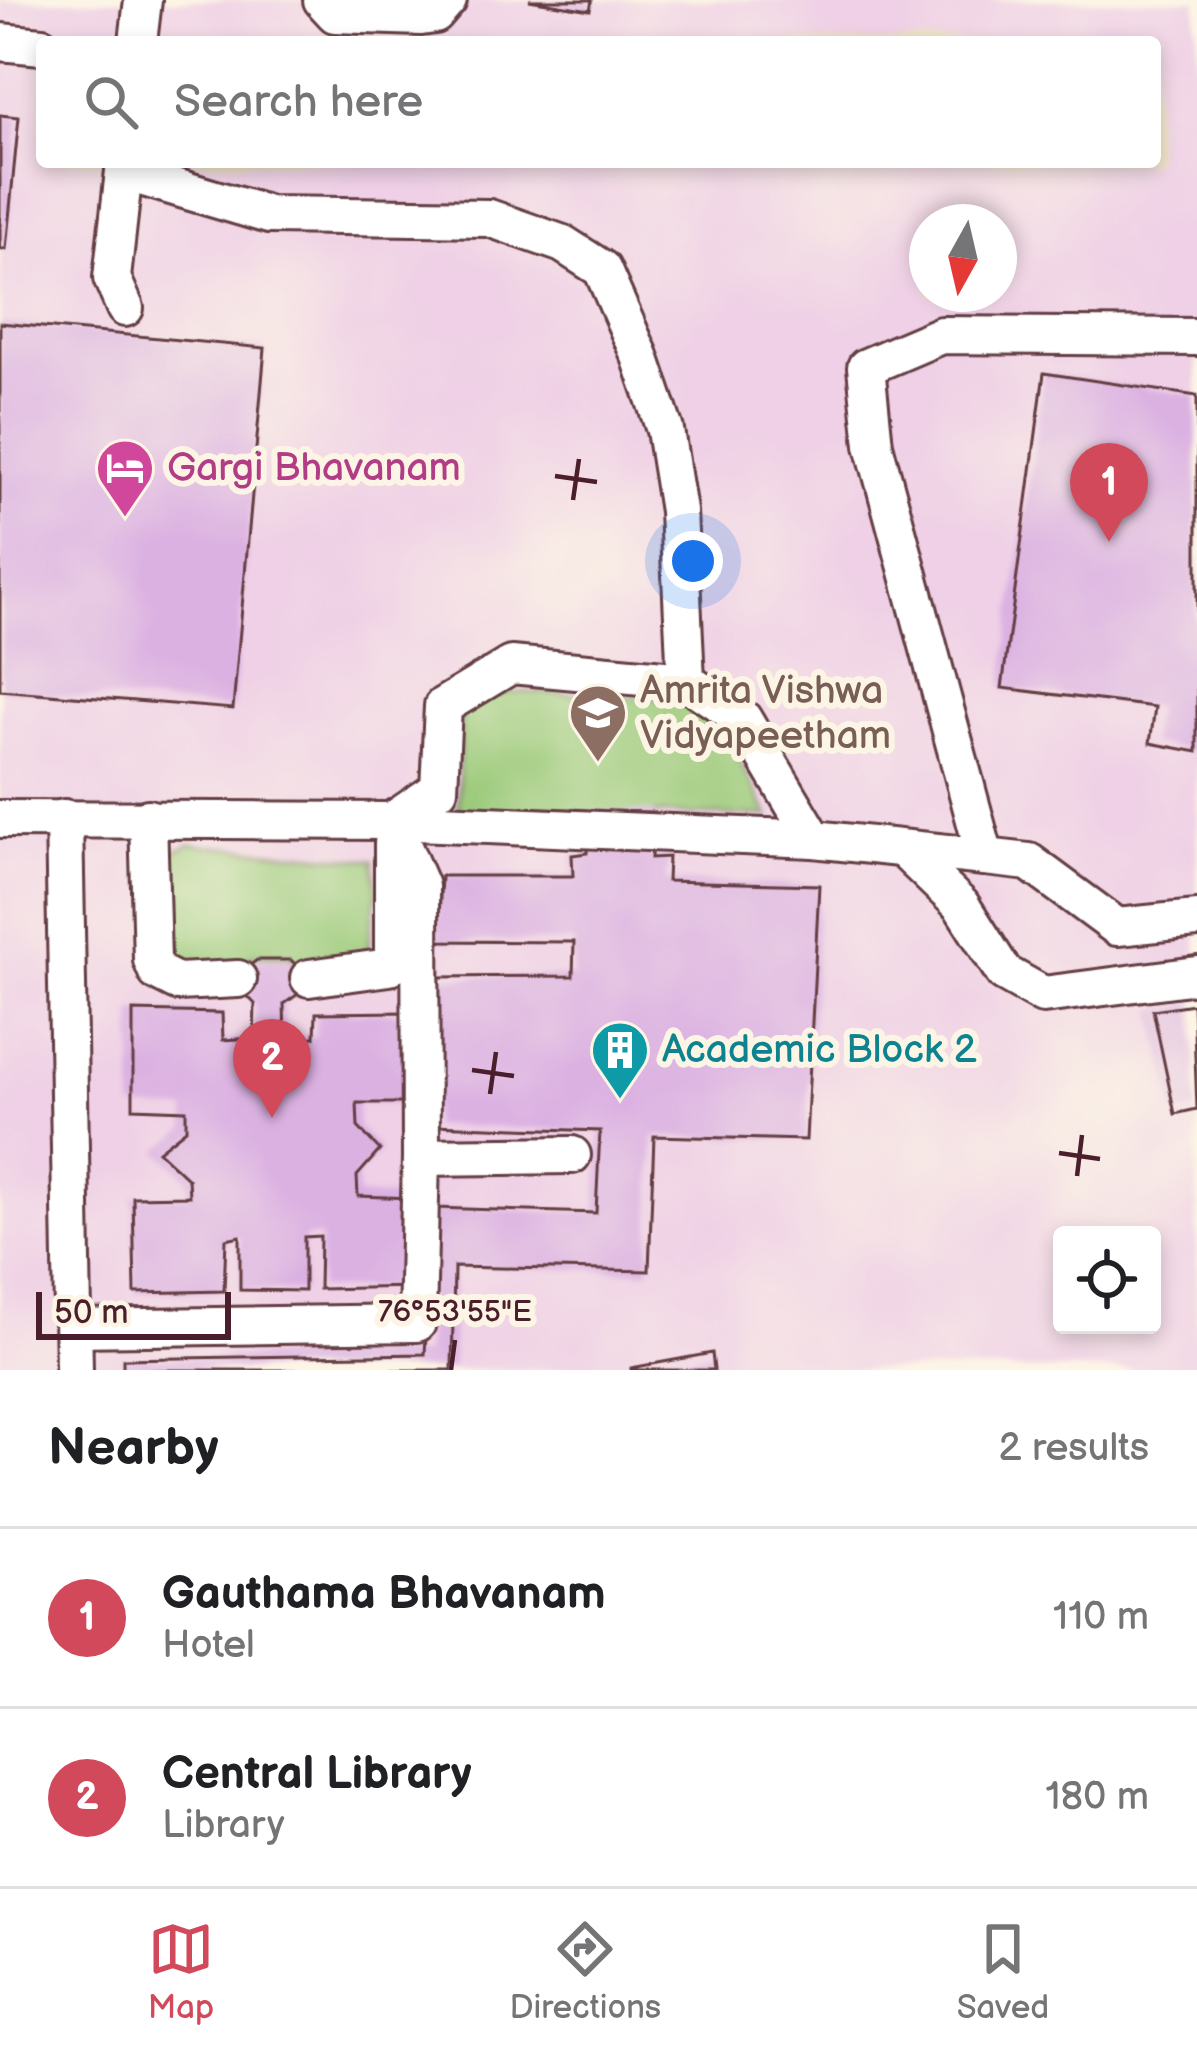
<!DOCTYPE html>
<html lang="en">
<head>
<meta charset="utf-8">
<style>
  body { margin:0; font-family:"Balsamiq Sans",sans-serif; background:#f2f2f2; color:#202124 }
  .controls { position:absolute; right:36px; bottom:36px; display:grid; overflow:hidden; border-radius:12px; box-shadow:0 6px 18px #0003 }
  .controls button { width:108px; height:108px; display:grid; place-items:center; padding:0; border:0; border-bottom:3px solid #e0e0e0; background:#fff; color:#202124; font:60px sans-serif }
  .compass { position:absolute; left:909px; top:204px; width:108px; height:108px; border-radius:50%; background:#fff; box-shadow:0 6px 18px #0003; rotate:188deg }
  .scale { position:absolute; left:36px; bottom:30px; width:195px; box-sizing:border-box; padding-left:12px; border:6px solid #4a1f2b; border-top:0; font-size:33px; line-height:42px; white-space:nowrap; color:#4a1f2b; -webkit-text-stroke:9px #fcf5e5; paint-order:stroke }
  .you { position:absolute; left:693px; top:561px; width:42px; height:42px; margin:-30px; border:9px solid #fff; border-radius:50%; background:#1a73e8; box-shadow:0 0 0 18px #1a73e833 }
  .badge { display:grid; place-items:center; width:78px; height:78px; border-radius:50%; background:#d1495b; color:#fff; font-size:39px; font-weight:700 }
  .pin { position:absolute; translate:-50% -99px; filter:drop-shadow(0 3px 6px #0008) }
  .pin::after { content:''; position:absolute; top:63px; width:42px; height:36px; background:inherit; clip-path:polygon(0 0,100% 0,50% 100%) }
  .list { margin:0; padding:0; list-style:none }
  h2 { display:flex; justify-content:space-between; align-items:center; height:156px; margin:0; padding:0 48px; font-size:51px }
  h2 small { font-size:39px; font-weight:400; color:#757577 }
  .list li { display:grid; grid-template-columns:78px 1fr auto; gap:36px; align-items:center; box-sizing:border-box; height:180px; padding:0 48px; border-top:3px solid #e0e0e0 }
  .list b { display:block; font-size:45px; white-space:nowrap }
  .list p { margin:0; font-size:39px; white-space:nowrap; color:#757577 }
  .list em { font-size:39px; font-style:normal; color:#757577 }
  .icon { flex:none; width:66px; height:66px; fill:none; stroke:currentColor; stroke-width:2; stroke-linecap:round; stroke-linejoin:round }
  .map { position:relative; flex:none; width:1197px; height:1370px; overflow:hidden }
  .search { position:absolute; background:#fff; box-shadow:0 6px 18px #0003; left:36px; right:36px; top:36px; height:132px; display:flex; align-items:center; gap:30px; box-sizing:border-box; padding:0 42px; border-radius:12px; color:#757577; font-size:45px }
  .sheet { height:516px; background:#fff }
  nav { display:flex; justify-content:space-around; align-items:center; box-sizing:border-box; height:168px; border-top:3px solid #e0e0e0; background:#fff; font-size:33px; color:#757577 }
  nav a { display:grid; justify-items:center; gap:6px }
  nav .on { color:#d1495b }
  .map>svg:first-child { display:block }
  .built { fill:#efd0e6; fill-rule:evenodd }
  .green { fill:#99c978; stroke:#727452; stroke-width:3 }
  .building { fill:#dbb1e2 }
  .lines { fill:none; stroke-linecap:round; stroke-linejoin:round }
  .minor-casing { stroke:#633c42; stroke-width:42 }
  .minor { stroke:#fff; stroke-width:36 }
  .ticks { fill:none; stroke:#4a1f2b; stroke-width:4.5 }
  .labels { text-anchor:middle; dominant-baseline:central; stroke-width:12; stroke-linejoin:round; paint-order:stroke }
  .hotel-label { font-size:39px; fill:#b23c85; stroke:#fcf5e5; text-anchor:start }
  .education-label { font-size:39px; fill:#785e54; stroke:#fcf5e5; text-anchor:start }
  .culture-label { font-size:39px; fill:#0d838f; stroke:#fcf5e5; text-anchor:start }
  .ticks-label { font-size:30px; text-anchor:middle; fill:#4a1f2b; stroke:#fcf5e5; stroke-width:12; stroke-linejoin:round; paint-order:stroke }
</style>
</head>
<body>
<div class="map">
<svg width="1197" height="1370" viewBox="0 0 1197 1370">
  <rect width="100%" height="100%" fill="#fcf5e5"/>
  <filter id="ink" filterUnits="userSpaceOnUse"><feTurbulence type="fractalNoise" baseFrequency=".00833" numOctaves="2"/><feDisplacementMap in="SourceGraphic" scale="24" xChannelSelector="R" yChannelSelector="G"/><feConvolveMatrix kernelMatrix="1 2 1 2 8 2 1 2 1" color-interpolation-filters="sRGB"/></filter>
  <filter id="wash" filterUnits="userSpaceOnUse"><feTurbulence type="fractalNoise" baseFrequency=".004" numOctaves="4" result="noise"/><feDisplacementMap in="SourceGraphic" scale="48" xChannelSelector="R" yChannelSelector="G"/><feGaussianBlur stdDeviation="2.7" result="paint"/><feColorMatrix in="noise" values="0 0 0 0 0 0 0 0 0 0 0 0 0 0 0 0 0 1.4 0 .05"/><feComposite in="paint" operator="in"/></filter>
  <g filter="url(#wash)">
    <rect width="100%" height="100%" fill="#efe3c3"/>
    <!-- built -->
    <path class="built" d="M 0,0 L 1197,0 L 1197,1370 L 0,1370 ZM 42,42 L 1155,42 L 1155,162 L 42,162 ZM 927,222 L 999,222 L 999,294 L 927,294 ZM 1062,1235 L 1152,1235 L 1152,1325 L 1062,1325 Z"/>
    <!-- green -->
    <g class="green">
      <polygon points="527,692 682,699 716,716 769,816 458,811 461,712 477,695"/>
      <path d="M 191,844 L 374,860 L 377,896 L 365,963 L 308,973 L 290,956 L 253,955 L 235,972 L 174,964 C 156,935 166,885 171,852 Z"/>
    </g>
    <g id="blocks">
      <!-- building -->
      <g class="building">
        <polygon points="529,0 592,0 590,10"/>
        <polygon points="0,115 19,117 6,249 0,249"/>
        <polygon points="0,323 265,348 233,709 0,690"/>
        <polygon points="1044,373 1197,396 1197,752 1150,743 1155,707 1002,688"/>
        <polygon points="589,811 653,812 651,858 668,857 667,881 819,885 806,1140 654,1136 649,1271 454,1267 452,1370 123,1370 123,1359 425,1354 433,1208 596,1213 600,1131 432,1125 437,977 573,976 574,942 438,941 441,876 573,876 572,855 587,853"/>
        <polygon points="257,960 291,960 309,978 308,987 284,1004 285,1038 315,1037 316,1013 408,1012 406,1103 357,1103 358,1127 380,1150 357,1176 358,1196 413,1198 413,1287 319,1289 320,1236 304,1237 304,1291 240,1290 240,1236 226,1239 224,1291 135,1293 133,1197 189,1196 188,1179 158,1151 186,1129 186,1110 133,1108 133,1011 222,1013 223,1040 254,1038 255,1004 237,985 238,974"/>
        <polygon points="1193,1004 1197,1109 1175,1114 1153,1010"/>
        <polygon points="712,1353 714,1370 631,1370 631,1368"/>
      </g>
    </g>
  </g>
  <g filter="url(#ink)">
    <use href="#blocks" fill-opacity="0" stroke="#633c42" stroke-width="3"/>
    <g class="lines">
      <defs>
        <g id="minor">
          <polyline points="322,0 335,14 421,17 435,15 448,0"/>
          <polyline points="0,42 42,46"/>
          <polyline points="138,42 143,0"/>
          <polyline points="125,162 112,278 125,308"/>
          <polyline points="124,172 269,215 489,218 563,244 602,269 640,356 665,430 678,511 686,681"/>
          <polyline points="64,818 74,1370"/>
          <polyline points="148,818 152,960 157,972 177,982 238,979"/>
          <polyline points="0,819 392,821 420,886 421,1157 572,1155"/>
          <polyline points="392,821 439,789 443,706 511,665 686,681 743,719 814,839 985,857 874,445 866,367 941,335 1197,337"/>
          <polyline points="392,821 814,839"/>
          <polyline points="903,849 961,905 1004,973 1043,995 1197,975"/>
          <polyline points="985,857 1029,862 1117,927 1197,919"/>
          <polyline points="309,978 389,967 393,959 393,843"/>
          <polyline points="74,1328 417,1323 421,1157"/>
        </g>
      </defs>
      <!-- minor casing -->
      <use href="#minor" class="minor-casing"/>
      <!-- minor -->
      <use href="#minor" class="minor"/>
    </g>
  </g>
  <!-- ticks -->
  <path class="ticks" d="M 555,476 L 597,482M 573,500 L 579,459M 472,1070 L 514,1076M 490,1094 L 496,1052M 1059,1153 L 1100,1159M 1077,1176 L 1082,1135M 451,1370 L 455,1340"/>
  <!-- icons -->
  <defs>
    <symbol id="hotel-pin" viewBox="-11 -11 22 30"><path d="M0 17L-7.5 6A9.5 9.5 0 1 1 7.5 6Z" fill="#d1479c" stroke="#fcf5e5"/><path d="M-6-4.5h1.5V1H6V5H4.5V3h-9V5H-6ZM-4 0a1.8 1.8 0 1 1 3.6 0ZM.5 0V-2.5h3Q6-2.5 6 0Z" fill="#fff"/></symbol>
    <symbol id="university-pin" viewBox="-11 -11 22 30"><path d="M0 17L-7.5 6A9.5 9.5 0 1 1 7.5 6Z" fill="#8d6e63" stroke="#fcf5e5"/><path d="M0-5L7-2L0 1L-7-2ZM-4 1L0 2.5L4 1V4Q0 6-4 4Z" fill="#fff"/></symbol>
    <symbol id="building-pin" viewBox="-11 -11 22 30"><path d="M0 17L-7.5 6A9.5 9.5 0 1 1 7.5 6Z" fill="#0f9aa8" stroke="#fcf5e5"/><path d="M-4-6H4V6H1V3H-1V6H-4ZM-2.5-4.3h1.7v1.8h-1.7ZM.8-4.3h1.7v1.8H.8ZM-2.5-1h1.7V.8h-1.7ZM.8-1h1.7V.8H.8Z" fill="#fff"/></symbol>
  </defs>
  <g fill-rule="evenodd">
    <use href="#hotel-pin" x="92" y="435" width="66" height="90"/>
    <use href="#university-pin" x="565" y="680" width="66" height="90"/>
    <use href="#building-pin" x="587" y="1017" width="66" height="90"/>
  </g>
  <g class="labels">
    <!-- hotel labels -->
    <g class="hotel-label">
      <text x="167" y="468">Gargi Bhavanam</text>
    </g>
    <!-- education labels -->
    <g class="education-label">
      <text x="640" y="691">Amrita Vishwa<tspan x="640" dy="45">Vidyapeetham</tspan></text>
    </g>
    <!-- culture labels -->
    <g class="culture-label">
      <text x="662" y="1050">Academic Block 2</text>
    </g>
  </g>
  <g class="ticks-label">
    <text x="455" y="1321">76°53'55"E</text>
  </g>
</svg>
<div class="controls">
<button><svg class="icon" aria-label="locate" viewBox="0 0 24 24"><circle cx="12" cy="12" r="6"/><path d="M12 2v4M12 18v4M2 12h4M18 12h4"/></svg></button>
</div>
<svg class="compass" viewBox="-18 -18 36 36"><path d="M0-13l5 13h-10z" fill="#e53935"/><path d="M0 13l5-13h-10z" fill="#757577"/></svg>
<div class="scale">50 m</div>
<div class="you"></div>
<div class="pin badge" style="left:1109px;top:542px">1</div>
<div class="pin badge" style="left:272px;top:1118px">2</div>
<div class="search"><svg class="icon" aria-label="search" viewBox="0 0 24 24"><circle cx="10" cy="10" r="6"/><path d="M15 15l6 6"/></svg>Search here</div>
</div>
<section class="sheet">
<h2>Nearby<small>2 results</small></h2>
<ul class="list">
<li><span class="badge">1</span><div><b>Gauthama Bhavanam</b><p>Hotel</p></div><em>110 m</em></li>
<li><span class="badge">2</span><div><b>Central Library</b><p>Library</p></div><em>180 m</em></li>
</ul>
</section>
<nav>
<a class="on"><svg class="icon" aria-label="map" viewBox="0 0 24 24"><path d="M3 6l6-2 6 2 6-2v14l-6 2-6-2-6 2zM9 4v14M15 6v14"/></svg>Map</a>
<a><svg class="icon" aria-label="directions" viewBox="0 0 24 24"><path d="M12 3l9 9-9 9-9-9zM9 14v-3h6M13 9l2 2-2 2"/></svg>Directions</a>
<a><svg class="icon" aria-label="saved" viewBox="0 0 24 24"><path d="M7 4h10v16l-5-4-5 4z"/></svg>Saved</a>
</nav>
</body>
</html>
